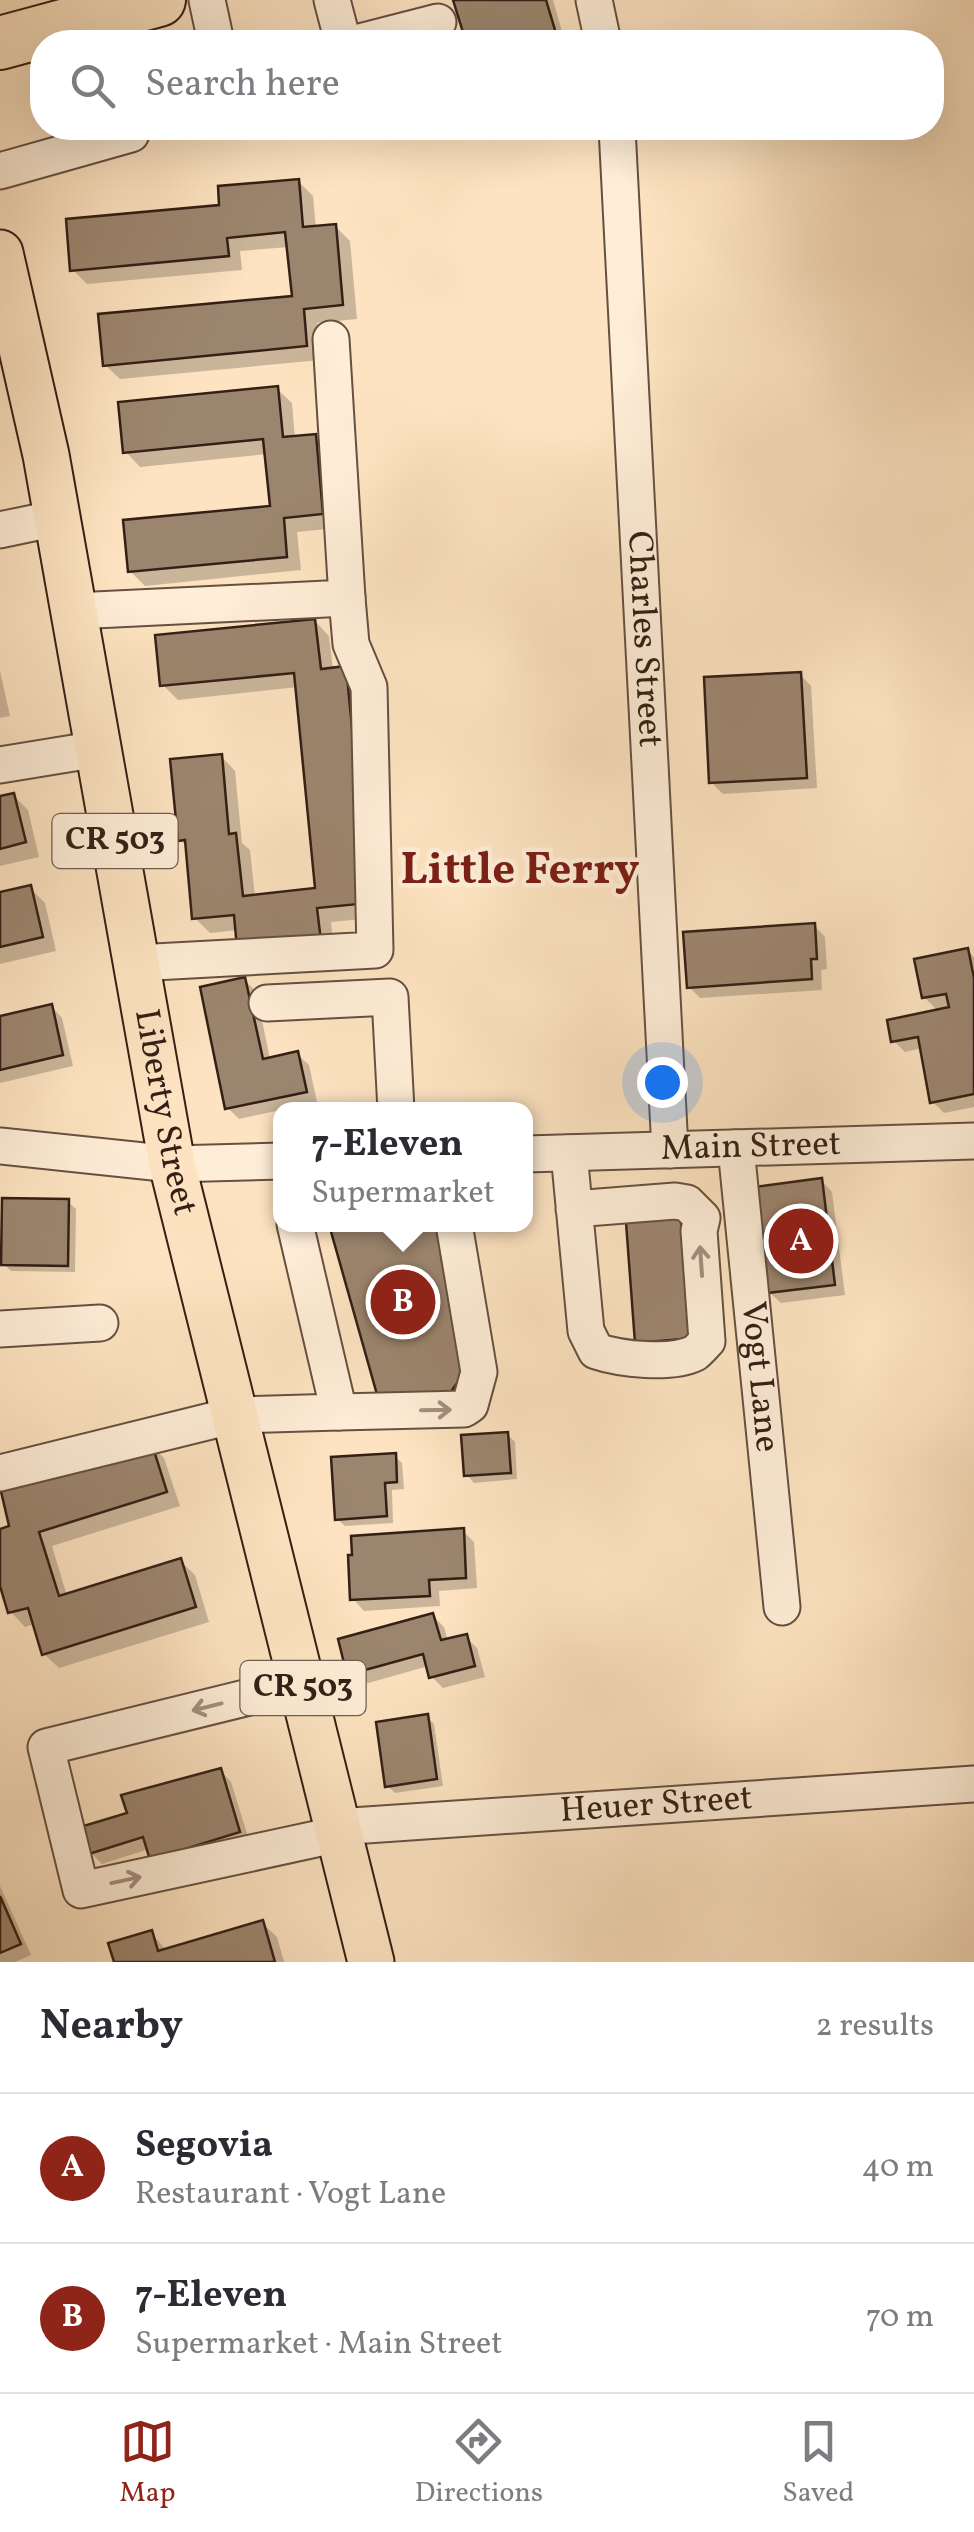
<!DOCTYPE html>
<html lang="en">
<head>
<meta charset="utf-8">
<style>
  body { margin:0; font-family:Vollkorn,serif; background:#f7f7f7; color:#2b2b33 }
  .you { position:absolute; left:662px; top:1082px; width:35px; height:35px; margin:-25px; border:8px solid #fff; border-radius:50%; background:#1a73e8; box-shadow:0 0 0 15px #1a73e833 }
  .badge { display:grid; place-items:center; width:65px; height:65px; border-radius:50%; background:#8f2418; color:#fff; font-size:32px; font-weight:700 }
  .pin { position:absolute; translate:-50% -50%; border:5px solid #fff; box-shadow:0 2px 10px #0006 }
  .popup { position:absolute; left:273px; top:1102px; width:260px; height:130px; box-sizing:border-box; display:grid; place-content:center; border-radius:20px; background:#fff; filter:drop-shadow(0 2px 8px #0005); font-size:32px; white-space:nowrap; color:#7c7c81 }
  .popup b { font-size:38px; color:#2b2b33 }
  .popup::after { content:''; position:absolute; left:50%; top:100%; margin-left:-20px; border:20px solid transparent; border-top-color:#fff }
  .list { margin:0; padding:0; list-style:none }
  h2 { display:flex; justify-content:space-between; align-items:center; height:130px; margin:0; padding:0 40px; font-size:42px }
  h2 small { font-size:32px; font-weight:400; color:#7c7c81 }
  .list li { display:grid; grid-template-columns:65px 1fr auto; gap:30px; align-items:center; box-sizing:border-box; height:150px; padding:0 40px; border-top:2px solid #e1e1e2 }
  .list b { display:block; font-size:38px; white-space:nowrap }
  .list p { margin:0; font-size:32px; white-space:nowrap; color:#7c7c81 }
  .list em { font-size:32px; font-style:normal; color:#7c7c81 }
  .icon { flex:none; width:55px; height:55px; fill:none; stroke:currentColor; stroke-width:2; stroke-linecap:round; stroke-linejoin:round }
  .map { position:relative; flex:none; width:974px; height:1962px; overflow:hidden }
  .search { position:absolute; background:#fff; box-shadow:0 10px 40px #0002; left:30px; right:30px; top:30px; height:110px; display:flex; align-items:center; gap:25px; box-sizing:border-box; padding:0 35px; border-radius:40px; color:#7c7c81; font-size:38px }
  .sheet { height:430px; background:#fff }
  nav { display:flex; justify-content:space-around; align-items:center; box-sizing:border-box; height:140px; border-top:2px solid #e1e1e2; background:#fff; font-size:28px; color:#7c7c81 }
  nav a { display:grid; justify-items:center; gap:5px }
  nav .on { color:#8f2418 }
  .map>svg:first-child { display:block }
  .shadow { fill:#0003 }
  .building { fill:#9c856e; stroke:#331f15; stroke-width:2.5 }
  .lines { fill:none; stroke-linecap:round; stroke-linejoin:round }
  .minor-casing { stroke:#665040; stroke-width:39 }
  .major-casing { stroke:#331f15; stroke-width:49 }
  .highway-casing { stroke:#331f15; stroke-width:56 }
  .minor { stroke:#feedd7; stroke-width:35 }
  .major { stroke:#fde3c1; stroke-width:45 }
  .highway { stroke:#fde3c1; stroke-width:52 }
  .oneway { stroke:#a39080 }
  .labels { text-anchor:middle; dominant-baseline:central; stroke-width:9; stroke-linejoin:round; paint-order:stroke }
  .shield { fill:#feedd7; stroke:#705d4f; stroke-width:2.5 }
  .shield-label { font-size:32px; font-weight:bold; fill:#331f15 }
  .street-label { font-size:35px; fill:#331f15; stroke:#feedd7 }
  .district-label { font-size:45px; font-weight:bold; fill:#7a1f14; stroke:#feedd7 }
</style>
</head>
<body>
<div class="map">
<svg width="974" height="1962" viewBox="0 0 974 1962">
  <rect width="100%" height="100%" fill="#fde3c1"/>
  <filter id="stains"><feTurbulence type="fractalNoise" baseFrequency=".002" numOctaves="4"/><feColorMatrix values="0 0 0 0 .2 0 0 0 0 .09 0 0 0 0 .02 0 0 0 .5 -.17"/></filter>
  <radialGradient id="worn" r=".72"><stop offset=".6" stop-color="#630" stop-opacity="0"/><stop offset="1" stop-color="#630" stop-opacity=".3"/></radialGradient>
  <!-- shadow -->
  <g class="shadow">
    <polygon points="456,0 553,0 565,42 468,42"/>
    <polygon points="298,181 313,196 316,228 335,226 350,241 357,319 317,323 321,360 120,379 105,365 294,298 289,247 240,251 242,270 87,284 73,270 222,207"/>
    <polygon points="277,389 292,403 295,438 315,436 329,451 337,528 297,532 301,570 145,586 130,571 272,508 267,454 140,467 126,452"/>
    <polygon points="315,621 329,636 333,670 359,684 383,917 331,922 334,955 238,930 210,933 195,918 188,847 180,840 221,756 235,771 242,843 250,850 255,897 318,890 298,687 178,700 163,685"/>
    <polygon points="0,671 10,716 0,718"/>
    <polygon points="800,674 811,686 817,788 723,794 711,782"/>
    <polygon points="13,795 28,810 39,857 0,866 0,799"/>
    <polygon points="30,888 45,903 56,951 0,964 0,895"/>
    <polygon points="814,925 825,937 827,969 821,970 822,990 700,998 689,987"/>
    <polygon points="968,951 974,957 974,1107 944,1113 933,1102 922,1048 905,1052 893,1040 939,1012 924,997"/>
    <polygon points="244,980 256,991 270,1059 297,1054 309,1065 317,1102 239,1119 228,1108"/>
    <polygon points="51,1006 62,1018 73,1066 0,1083 0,1018"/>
    <polygon points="821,1180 832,1192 845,1295 781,1303 769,1292"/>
    <polygon points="68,1202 76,1209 75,1272 11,1271 4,1264"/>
    <polygon points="507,1434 515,1442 517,1479 474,1483 467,1475"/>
    <polygon points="150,1444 164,1458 180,1506 52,1546 67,1596 180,1561 195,1575 209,1622 59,1668 44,1654 35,1624 25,1627 11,1612 0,1578 0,1532 12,1528 1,1490"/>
    <polygon points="395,1456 402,1463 404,1489 392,1490 393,1523 345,1526 337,1519"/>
    <polygon points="463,1531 474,1542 477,1588 439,1591 440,1606 364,1611 353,1599"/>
    <polygon points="433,1616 444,1627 448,1641 466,1637 477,1648 485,1677 443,1688 432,1677 429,1666 361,1685 349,1674"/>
    <polygon points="427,1717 434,1724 443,1786 395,1793 387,1785"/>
    <polygon points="220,1770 231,1782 250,1843 164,1870 149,1849 102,1864 91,1853 130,1815"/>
    <polygon points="0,1886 31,1955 15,1962 0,1962"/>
    <polygon points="262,1923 277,1937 284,1962 117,1962 151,1933 167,1951"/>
  </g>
  <!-- building -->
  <g class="building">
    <polygon points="453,0 546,0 558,40 466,42"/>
    <polygon points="299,179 303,227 336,224 343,305 304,309 307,346 103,366 98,314 292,296 285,232 227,238 229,256 70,271 66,219 219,205 218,186"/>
    <polygon points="278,386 283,437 316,434 323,514 284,518 287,557 128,572 123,520 270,506 263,439 123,453 118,402"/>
    <polygon points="315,619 321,669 346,666 369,903 317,908 321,941 237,949 234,915 192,919 185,840 178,841 170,759 222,754 229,834 236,833 243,896 315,888 294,673 160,686 155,635"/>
    <polygon points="801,672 807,778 709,783 704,677"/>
    <polygon points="14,793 26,842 0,849 0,796"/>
    <polygon points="31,885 43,937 0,947 0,892"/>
    <polygon points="815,923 817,959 811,959 812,979 687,988 683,932"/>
    <polygon points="968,948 974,978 974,1094 930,1103 918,1037 891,1042 887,1020 949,1007 946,994 922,998 914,959"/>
    <polygon points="245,977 263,1059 298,1051 307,1092 225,1109 200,987"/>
    <polygon points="52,1004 63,1055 0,1070 0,1016"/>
    <polygon points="822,1178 835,1285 767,1293 754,1187"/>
    <polygon points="2,1198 69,1199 68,1266 1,1265"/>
    <polygon points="677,1206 682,1227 692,1242 695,1338 635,1343 625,1209"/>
    <polygon points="341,1224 439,1224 467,1370 449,1394 380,1405 330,1228"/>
    <polygon points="508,1432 511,1473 464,1476 461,1435"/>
    <polygon points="151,1441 167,1492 39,1532 59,1596 181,1558 196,1607 42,1655 28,1608 8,1613 0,1586 0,1529 9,1526 0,1487"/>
    <polygon points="396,1453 397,1482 385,1483 387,1516 335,1520 331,1457"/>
    <polygon points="464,1528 466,1578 429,1580 430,1596 350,1600 348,1555 352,1555 351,1536"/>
    <polygon points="433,1613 441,1640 467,1634 475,1666 429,1678 423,1654 347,1675 338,1639"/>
    <polygon points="428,1714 437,1779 385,1787 376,1722"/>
    <polygon points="221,1768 240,1832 150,1860 143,1837 89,1854 80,1827 127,1813 121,1795"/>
    <polygon points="0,1896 21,1944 0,1953"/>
    <polygon points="263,1920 275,1962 114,1962 108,1943 152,1930 158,1951"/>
  </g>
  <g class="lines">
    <defs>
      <g id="minor">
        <polyline points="207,0 216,42"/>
        <polyline points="332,0 343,42"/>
        <polyline points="594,0 603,42"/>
        <polyline points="360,42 438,22"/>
        <path id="s1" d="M 617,128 L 670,1150"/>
        <polyline points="0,171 131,134"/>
        <polyline points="0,530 57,518"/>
        <polyline points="74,611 347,598 331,339"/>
        <polyline points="0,765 98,749"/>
        <polyline points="136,963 375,950 369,687 351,644 347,598"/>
        <polyline points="267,1003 390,997 396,1110"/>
        <polyline points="0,1146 172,1164 280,1161"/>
        <path id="s2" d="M 736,1148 L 782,1607"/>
        <path d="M 569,1153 L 586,1331 L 596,1351 C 620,1359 671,1365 695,1353 C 699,1350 703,1345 707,1341 L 699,1231 L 702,1218 L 687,1203 L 675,1201 L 574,1209"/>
        <path id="s3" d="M 526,1154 L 974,1141"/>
        <polyline points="0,1329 100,1323"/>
        <polyline points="339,1412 464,1409 470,1405 479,1372 454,1224"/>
        <polyline points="0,1473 235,1415 339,1412 295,1224"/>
        <polyline points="302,1684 46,1747 81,1890 339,1834"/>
        <path id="s4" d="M 337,1827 L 974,1784"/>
      </g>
      <g id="major">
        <path id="s5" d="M 0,253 L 46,455 L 172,1164 L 371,1962"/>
      </g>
      <polyline id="highway" points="0,43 159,0"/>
    </defs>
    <!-- minor casing -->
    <use href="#minor" class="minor-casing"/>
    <!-- major casing -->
    <use href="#major" class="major-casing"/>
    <!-- highway casing -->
    <use href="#highway" class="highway-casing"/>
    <!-- minor -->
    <use href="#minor" class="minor"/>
    <!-- major -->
    <use href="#major" class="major"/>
    <!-- highway -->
    <use href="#highway" class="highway"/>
  </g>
  <!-- one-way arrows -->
  <defs><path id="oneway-shaft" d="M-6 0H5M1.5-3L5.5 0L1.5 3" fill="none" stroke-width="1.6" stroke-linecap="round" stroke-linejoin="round" transform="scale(2.5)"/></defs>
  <g class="oneway">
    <use href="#oneway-shaft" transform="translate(701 1261) rotate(-94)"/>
    <use href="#oneway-shaft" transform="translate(436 1410) rotate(-1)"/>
    <use href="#oneway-shaft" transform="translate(207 1707) rotate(166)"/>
    <use href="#oneway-shaft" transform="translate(126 1880) rotate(-12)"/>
  </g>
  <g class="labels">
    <!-- shield labels -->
    <g class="shield">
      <rect x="52.5" y="814" width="125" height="54" rx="8"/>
      <rect x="240.5" y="1661" width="125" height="54" rx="8"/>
    </g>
    <g class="shield-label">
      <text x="115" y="841">CR 503</text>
      <text x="303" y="1688">CR 503</text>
    </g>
    <!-- street labels -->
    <g class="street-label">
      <text stroke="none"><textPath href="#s1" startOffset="512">Charles Street</textPath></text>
      <text stroke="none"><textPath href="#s5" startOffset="875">Liberty Street</textPath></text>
      <text stroke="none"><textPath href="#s3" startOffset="225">Main Street</textPath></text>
      <text stroke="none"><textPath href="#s2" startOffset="230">Vogt Lane</textPath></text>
      <text stroke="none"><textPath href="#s4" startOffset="320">Heuer Street</textPath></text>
    </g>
    <!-- district labels -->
    <g class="district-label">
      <text x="520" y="871">Little Ferry</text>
    </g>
  </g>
  <rect width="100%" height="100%" filter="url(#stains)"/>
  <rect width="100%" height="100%" fill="url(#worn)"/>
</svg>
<div class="you"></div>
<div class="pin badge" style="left:801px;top:1241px">A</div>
<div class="pin badge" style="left:403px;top:1302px">B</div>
<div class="popup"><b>7-Eleven</b>Supermarket</div>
<div class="search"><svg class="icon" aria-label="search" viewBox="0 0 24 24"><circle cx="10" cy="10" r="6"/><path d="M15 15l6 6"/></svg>Search here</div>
</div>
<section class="sheet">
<h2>Nearby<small>2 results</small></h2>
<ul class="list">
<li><span class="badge">A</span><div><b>Segovia</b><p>Restaurant · Vogt Lane</p></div><em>40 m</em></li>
<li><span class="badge">B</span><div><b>7-Eleven</b><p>Supermarket · Main Street</p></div><em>70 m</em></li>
</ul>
</section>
<nav>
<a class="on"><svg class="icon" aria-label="map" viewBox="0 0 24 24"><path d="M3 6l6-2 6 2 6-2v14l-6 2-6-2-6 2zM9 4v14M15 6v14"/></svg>Map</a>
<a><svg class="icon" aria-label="directions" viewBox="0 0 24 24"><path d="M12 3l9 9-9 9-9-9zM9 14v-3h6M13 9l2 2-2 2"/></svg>Directions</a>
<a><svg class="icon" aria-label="saved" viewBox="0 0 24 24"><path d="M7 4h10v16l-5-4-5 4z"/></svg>Saved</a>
</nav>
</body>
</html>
